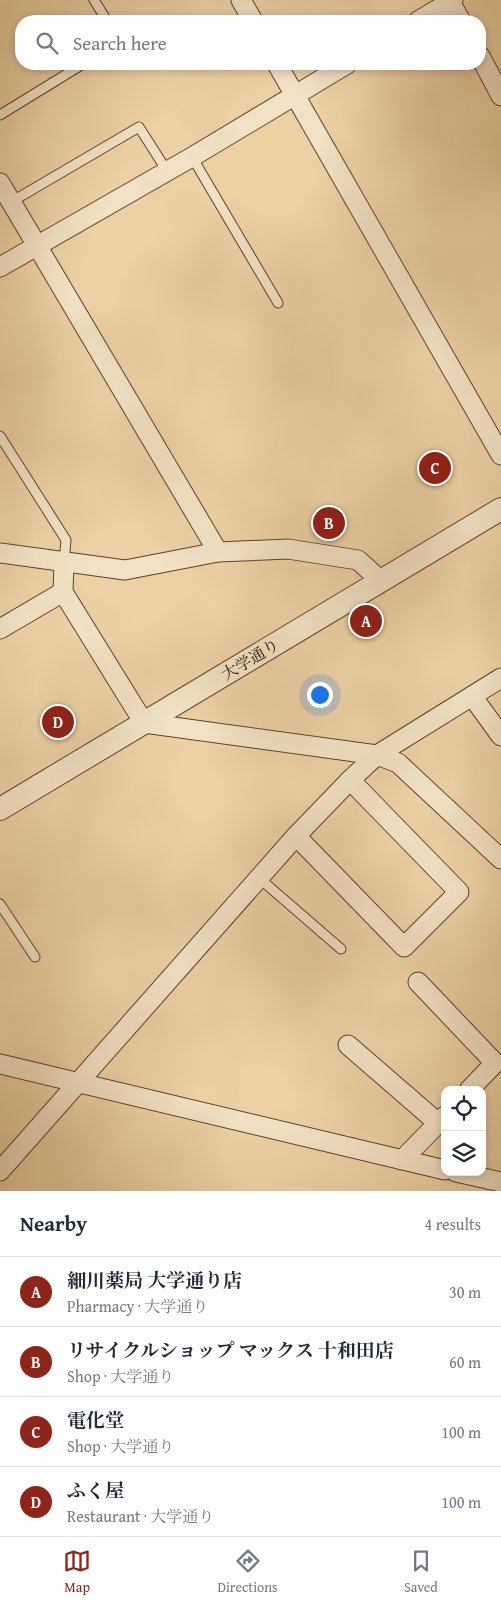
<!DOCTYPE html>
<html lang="en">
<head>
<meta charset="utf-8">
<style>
  body { margin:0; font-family:"Gentium Book Plus","Noto Serif JP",serif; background:#f6f6f7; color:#1f2937 }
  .controls { position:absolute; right:15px; bottom:15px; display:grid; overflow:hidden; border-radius:10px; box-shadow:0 2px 8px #0003 }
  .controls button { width:45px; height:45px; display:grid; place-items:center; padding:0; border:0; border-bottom:1px solid #e0e1e3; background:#fff; color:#1f2937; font:25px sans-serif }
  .you { position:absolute; left:319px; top:694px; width:18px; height:18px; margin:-12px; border:4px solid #fff; border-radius:50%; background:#1a73e8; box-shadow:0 0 0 8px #1a73e833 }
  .badge { display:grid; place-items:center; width:32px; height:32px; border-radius:50%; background:#8f2418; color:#fff; font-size:16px; font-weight:700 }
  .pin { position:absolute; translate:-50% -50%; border:2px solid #fff; box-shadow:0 1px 5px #0006 }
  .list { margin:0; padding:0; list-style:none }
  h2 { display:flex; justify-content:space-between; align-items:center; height:65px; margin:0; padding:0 20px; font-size:21px }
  h2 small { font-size:16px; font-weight:400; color:#747a83 }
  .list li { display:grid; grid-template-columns:32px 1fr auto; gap:15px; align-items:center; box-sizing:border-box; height:70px; padding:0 20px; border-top:1px solid #e0e1e3 }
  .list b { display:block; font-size:19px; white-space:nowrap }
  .list p { margin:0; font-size:16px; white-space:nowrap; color:#747a83 }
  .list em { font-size:16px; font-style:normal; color:#747a83 }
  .icon { flex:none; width:28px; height:28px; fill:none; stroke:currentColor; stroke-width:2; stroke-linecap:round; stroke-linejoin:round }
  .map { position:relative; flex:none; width:501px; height:1191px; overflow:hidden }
  .search { position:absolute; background:#fff; box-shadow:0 2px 8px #0003; left:15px; right:15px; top:15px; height:55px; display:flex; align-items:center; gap:12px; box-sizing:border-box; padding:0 18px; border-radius:20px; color:#747a83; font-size:19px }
  .sheet { height:345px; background:#fff }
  nav { display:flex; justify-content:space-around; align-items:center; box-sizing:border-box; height:70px; border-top:1px solid #e0e1e3; background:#fff; font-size:14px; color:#747a83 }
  nav a { display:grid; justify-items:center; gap:2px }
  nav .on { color:#8f2418 }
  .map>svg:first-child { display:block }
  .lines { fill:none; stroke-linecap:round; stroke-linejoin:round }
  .service-casing { stroke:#59422e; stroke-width:11 }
  .minor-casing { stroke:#59422e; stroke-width:21 }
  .tertiary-casing { stroke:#59422e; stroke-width:24 }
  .service { stroke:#f2e1c4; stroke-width:9 }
  .minor { stroke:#f2e1c4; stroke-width:19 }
  .tertiary { stroke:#f2e1c4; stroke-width:22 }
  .labels { text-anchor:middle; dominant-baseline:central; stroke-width:4.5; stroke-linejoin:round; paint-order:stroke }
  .street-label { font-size:16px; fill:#281207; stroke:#f2e1c4 }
</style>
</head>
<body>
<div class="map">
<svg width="501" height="1191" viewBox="0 0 501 1191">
  <rect width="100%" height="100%" fill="#ebd1a4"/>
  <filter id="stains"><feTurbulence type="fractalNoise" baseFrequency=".004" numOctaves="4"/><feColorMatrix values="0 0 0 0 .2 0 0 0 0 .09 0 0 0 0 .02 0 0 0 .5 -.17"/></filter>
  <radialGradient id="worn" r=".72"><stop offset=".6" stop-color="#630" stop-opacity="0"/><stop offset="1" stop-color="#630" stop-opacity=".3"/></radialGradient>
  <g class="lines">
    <defs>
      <g id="service">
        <polyline points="94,0 107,21"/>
        <polyline points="0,115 83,64"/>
        <polyline points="192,157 278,303"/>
        <polyline points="11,202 139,127 167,171"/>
        <polyline points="0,436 66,540 64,563"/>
        <polyline points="259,878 341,949"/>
        <polyline points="0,904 35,957"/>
      </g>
      <g id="minor">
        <polyline points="241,0 253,21"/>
        <polyline points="450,2 461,21"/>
        <polyline points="418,21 453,0"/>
        <polyline points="480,56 501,96"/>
        <polyline points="277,64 501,455"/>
        <polyline points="0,183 218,552"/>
        <polyline points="0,267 192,157 347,64"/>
        <polyline points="0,553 125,570 218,552 288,549 358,560 380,580"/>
        <polyline points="64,563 63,592 144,723 377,755 398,763 501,859"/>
        <polyline points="0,629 63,592"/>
        <polyline points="472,696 501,736"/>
        <polyline points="296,836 404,947 459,892 350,780"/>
        <polyline points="418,982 495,1063 469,1090"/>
        <polyline points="348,1045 438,1123"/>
        <polyline points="0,1064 445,1170"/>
        <polyline points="402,1160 445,1116"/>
        <polyline points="0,1171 296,836 350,780 377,755 501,678"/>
        <polyline points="456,1172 501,1182"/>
      </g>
      <polyline id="tertiary" points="0,809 501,509"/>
    </defs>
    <!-- service casing -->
    <use href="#service" class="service-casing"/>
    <!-- minor casing -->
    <use href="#minor" class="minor-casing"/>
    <!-- tertiary casing -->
    <use href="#tertiary" class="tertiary-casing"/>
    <!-- service -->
    <use href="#service" class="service"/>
    <!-- minor -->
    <use href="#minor" class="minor"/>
    <!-- tertiary -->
    <use href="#tertiary" class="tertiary"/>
  </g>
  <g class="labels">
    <!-- street labels -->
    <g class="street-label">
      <text transform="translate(250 659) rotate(-31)">大学通り</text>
    </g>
  </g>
  <rect width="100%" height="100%" filter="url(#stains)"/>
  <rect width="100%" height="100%" fill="url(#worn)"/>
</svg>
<div class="controls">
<button><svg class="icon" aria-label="locate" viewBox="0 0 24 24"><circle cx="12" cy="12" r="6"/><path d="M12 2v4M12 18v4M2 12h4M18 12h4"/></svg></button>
<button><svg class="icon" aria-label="layers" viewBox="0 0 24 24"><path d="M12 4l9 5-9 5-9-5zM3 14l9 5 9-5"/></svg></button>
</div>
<div class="you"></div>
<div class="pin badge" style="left:366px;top:621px">A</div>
<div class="pin badge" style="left:329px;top:523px">B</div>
<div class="pin badge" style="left:435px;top:468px">C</div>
<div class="pin badge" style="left:58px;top:722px">D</div>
<div class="search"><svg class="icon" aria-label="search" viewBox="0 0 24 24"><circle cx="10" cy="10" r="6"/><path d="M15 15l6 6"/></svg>Search here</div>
</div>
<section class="sheet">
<h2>Nearby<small>4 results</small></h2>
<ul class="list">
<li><span class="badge">A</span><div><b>細川薬局 大学通り店</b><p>Pharmacy · 大学通り</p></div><em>30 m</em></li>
<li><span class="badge">B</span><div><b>リサイクルショップ マックス 十和田店</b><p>Shop · 大学通り</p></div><em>60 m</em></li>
<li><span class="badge">C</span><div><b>電化堂</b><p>Shop · 大学通り</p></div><em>100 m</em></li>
<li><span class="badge">D</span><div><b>ふく屋</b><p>Restaurant · 大学通り</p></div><em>100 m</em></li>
</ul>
</section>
<nav>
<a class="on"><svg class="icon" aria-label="map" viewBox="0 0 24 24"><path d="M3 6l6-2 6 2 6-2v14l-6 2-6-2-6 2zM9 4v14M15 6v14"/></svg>Map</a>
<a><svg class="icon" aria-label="directions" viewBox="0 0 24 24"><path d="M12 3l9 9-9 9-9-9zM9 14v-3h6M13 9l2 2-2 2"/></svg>Directions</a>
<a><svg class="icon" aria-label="saved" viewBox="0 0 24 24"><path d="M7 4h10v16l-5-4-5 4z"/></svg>Saved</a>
</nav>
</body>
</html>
